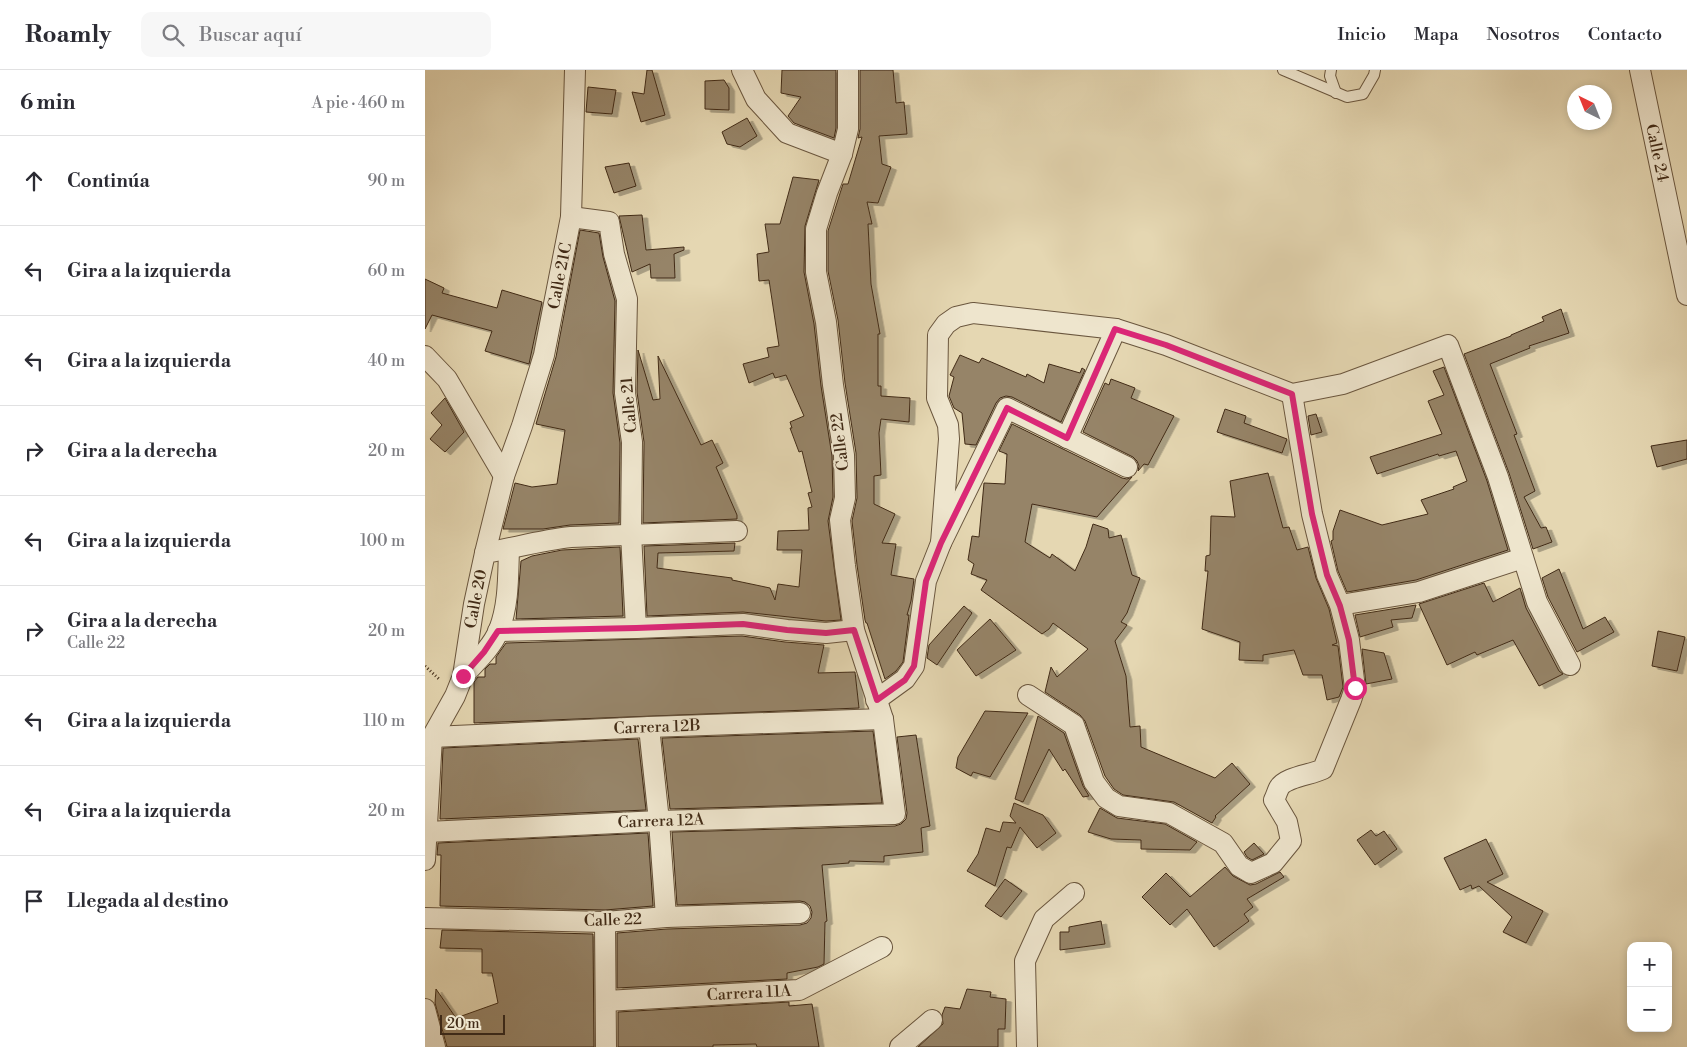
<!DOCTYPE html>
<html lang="es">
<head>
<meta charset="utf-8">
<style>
  body { margin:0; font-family:"Libre Bodoni",serif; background:#f7f7f7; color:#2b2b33 }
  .controls { position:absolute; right:15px; bottom:15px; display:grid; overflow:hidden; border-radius:10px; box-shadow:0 2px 8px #0003 }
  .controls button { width:45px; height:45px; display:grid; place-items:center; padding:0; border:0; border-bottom:1px solid #e1e1e2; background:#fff; color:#2b2b33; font:25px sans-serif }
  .compass { position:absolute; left:1142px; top:15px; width:45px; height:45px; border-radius:50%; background:#fff; box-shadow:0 2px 8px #0003; rotate:317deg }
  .scale { position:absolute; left:15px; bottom:12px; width:65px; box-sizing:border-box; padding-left:5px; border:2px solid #412b17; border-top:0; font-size:14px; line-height:18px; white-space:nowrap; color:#412b17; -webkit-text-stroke:4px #eee5cd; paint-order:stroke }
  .stop { position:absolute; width:15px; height:15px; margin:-11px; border:4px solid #db2777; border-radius:50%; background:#fff }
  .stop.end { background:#db2777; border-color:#fff; box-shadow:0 1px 5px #0008 }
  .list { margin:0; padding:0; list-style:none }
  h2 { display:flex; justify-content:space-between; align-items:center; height:65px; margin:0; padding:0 20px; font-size:21px }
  h2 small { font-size:16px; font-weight:400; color:#7c7c81 }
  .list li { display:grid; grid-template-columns:32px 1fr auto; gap:15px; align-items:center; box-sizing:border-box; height:90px; padding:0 20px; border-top:1px solid #e1e1e2 }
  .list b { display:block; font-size:19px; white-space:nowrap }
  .list p { margin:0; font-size:16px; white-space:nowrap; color:#7c7c81 }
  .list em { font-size:16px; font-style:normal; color:#7c7c81 }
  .icon { flex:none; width:28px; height:28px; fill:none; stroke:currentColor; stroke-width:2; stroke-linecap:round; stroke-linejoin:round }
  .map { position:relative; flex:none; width:1262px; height:977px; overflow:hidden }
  header { display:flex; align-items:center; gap:30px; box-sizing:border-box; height:70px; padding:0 25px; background:#fff; border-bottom:1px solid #e1e1e2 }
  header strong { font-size:24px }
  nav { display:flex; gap:28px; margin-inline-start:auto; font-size:18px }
  .search { width:350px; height:45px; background:#f7f7f7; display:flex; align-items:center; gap:12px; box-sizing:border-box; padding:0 18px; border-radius:10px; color:#7c7c81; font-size:19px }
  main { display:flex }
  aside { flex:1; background:#fff }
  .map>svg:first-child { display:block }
  .building { fill:#968468; stroke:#412b17; filter:url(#shadow) }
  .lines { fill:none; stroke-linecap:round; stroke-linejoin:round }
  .service-casing { stroke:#6a563e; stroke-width:12 }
  .minor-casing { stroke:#6a563e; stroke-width:22 }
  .path { stroke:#412b17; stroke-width:3; stroke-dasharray:1 2.5; stroke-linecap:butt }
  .service { stroke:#eee5cd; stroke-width:10 }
  .minor { stroke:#eee5cd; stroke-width:20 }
  .route { stroke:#db2777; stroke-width:6 }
  .labels { text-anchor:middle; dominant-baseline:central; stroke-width:4.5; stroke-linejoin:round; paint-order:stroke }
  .street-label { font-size:16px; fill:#412b17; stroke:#eee5cd }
</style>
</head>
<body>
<header>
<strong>Roamly</strong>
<div class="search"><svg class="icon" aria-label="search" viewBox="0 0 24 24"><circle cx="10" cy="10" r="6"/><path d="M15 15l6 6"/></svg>Buscar aquí</div>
<nav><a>Inicio</a><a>Mapa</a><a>Nosotros</a><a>Contacto</a></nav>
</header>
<main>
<aside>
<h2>6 min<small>A pie · 460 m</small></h2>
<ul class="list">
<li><svg class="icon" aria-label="ahead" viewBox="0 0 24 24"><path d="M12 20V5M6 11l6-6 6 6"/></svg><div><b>Continúa</b></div><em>90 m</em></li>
<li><svg class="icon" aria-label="left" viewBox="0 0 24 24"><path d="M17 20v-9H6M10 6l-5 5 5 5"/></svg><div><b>Gira a la izquierda</b></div><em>60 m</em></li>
<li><svg class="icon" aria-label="left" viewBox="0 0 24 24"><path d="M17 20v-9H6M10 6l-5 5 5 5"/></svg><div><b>Gira a la izquierda</b></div><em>40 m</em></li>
<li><svg class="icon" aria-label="right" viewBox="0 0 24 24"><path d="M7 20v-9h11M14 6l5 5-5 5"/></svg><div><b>Gira a la derecha</b></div><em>20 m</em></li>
<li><svg class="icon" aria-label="left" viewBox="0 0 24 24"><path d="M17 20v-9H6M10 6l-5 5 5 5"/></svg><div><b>Gira a la izquierda</b></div><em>100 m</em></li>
<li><svg class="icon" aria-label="right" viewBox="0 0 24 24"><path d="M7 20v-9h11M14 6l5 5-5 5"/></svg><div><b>Gira a la derecha</b><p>Calle 22</p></div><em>20 m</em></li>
<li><svg class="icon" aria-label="left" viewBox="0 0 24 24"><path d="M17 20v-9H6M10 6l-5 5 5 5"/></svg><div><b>Gira a la izquierda</b></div><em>110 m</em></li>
<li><svg class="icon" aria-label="left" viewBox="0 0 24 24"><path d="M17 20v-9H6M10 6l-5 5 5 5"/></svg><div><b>Gira a la izquierda</b></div><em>20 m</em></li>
<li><svg class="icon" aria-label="arrive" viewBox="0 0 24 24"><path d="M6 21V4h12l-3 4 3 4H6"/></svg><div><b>Llegada al destino</b></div></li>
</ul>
</aside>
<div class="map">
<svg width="1262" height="977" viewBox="0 0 1262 977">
  <defs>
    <filter id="shadow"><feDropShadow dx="5.5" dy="3" stdDeviation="0" flood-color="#0004"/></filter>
  </defs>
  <rect width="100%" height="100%" fill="#e5d7b2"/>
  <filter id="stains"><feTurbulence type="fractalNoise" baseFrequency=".004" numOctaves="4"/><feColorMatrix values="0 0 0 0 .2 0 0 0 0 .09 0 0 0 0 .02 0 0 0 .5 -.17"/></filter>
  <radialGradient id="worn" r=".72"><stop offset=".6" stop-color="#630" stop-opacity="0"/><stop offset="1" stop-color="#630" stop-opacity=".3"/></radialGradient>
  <!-- building -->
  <g class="building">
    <polygon points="222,0 227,0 240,45 216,52 207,22 219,24"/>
    <polygon points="357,0 411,0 411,58 409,68 369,53 363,46 376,27 356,23"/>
    <polygon points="435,0 468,0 471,33 479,32 482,64 454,66 457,94 466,97 453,133 442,132 447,154 443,154 446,214 455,264 453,264 453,316 456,316 456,326 485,328 484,352 456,349 454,363 456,405 449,406 449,434 470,444 457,473 471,474 466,505 489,509 486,531 482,545 484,545 478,592 471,601 460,609 442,553 441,553 440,550 432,495 427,451 432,428 431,383 420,313 413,250 403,201 403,161 418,114 423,114 437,67 433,68 435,59"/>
    <polygon points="299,10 304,18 304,40 280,39 280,11"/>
    <polygon points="163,17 191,20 187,44 161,42"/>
    <polygon points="322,48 332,66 315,77 302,74 297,62"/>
    <polygon points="204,93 211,116 189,123 180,97"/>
    <polygon points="368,107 394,110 380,156 379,202 389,254 396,316 407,386 408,427 403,451 416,550 401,551 318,542 222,546 219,476 310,473 309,481 233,483 232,498 307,508 307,510 345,518 350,530 353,514 374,517 377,480 352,480 353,461 384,460 383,438 387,437 383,423 387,422 377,381 374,382 365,358 367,358 365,352 379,346 361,305 350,308 348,303 324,313 318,294 344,287 342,278 354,276 344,210 334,211 332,184 344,182 340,154 355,154"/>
    <polygon points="217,145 221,180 259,177 259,180 249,184 250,208 226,208 225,194 207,202 194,146"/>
    <polygon points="155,160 174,163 178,187 190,231 188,323 195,373 194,453 145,455 118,459 78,459 90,413 107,417 132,414 140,360 111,354 131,287"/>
    <polygon points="0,209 19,218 17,223 72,238 77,220 117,232 104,294 60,281 67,261 7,245 0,259"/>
    <polygon points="1136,239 1144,263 1104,276 1105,278 1065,294 1092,364 1089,365 1110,421 1099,427 1116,458 1121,457 1127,472 1108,479 1084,403 1039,284 1086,266 1086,265 1119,251 1117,247"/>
    <polygon points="213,280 228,330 235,329 233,286 276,375 287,370 298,393 291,397 312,445 312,449 218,453 219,372 212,322"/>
    <polygon points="535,285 554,293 557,288 601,307 602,304 619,313 624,294 655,303 657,298 660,300 636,352 587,327 581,326 575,328 571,333 551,375 540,374 537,343 529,338 524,326 529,307 525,305"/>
    <polygon points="1019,297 1062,411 1083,480 991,510 922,522 913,501 906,471 908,470 908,461 915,440 957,455 1003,444 996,430 1029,419 1028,417 1042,411 1031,381 1014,386 1013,384 952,404 945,387 1017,364 1003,331 1019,325 1008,301"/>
    <polygon points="686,309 710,318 706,328 749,346 723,395 719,394 713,401 714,396 712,391 708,387 658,362 680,313 684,315"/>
    <polygon points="20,328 39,362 20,382 5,369 17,355 6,343"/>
    <polygon points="800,339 821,346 819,353 862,369 857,383 792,362"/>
    <polygon points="891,344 897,362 886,365 883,346"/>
    <polygon points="587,354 697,408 702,409 707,407 672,447 607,434 600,472 625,488 627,484 650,501 661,477 668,454 683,459 684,468 696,465 707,505 715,508 702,543 696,552 702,555 690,571 701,606 705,657 715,656 716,677 790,708 807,693 825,714 790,746 791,747 787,753 749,732 698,725 689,719 680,706 660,651 655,645 620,622 626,597 632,607 663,579 628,553 624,559 617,564 556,520 562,510 546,504 549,494 543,490 547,466 554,467 559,413 580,414 582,384 574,381"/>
    <polygon points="1262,370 1262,389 1232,397 1226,376"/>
    <polygon points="843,403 858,458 864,457 872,480 883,477 891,508 904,539 912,573 907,575 913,576 918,617 914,627 902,630 897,605 878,605 869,580 838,585 838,591 814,590 815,572 777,559 783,501 780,501 781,486 785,485 786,446 810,447 805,411"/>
    <polygon points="195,477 198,546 91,549 96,491 107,486 137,480"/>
    <polygon points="1134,499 1158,559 1180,547 1189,562 1152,582 1123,527 1117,508"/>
    <polygon points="1059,513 1068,532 1095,518 1101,538 1134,601 1138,604 1114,616 1088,570 1052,585 1050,582 1022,595 994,534"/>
    <polygon points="991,535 987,548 966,550 968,557 935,567 930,545"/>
    <polygon points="539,536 547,543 512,595 502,588 504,575"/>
    <polygon points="565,549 591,580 551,606 532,580"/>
    <polygon points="1233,561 1260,567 1252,601 1227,596"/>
    <polygon points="317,566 360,572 399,575 393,603 430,602 434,638 49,653 49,612 53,607 60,607 60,599 65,594 71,594 71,587 81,573"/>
    <polygon points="937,579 959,583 967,609 941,614"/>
    <polygon points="560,641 603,643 565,707 548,702 546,706 531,698 533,687"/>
    <polygon points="613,646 639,663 658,716 664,726 658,727 640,699 638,701 624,679 598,732 590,729"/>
    <polygon points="448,661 457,733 245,739 237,668"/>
    <polygon points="491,665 505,756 496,758 498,782 459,786 459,792 424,791 424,793 397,795 402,851 400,852 399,894 393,897 362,903 362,909 192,918 192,863 242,859 375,855 382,853 386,848 387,842 385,836 380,832 375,831 252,835 247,762 470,756 476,754 481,749 482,743 472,667"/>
    <polygon points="213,669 221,740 15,749 18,678"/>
    <polygon points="589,733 618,745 631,763 612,778 595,757 586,778 582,777 570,816 542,801 553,784 561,758 575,762 578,752 591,753 585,746"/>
    <polygon points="675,738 692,748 740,754 772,772 765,780 716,779 716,770 686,769 663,762"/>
    <polygon points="946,760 951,766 959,761 972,779 950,795 932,770"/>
    <polygon points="223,763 228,836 180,840 15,836 16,785 12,785 13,773"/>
    <polygon points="1061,769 1078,804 1062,812 1118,841 1101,873 1078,862 1087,847 1054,816 1047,819 1046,815 1035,820 1019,788"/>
    <polygon points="829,773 839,784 827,790 822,787 819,782"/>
    <polygon points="800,797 808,806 825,815 831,814 855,802 859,807 822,829 828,837 819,844 824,851 789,877 762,839 745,855 717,827 741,803 765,827"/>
    <polygon points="580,809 597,821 576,847 560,836"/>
    <polygon points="676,851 680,874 635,880 635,862 644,862 644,857"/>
    <polygon points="17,860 168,864 169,977 22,977 10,933 11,919 31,948 73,933 67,903 57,903 57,879 15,878"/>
    <polygon points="542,919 566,922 565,927 581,929 580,959 573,959 573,977 493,977 518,954 517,945 520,937 535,939"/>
    <polygon points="364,932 364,936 387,934 394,977 332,977 331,974 288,975 288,977 193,977 193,942"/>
  </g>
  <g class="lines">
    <defs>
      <g id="service">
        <polyline points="858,0 922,27 938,24 949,5 950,0"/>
        <polyline points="906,0 905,6 911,23"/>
      </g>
      <g id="minor">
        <polyline points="317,0 331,29 362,63 417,84"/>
        <polyline points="1215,0 1262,225"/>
        <polyline points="146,147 184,152 189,184 202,229 200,323 207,372 206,464 211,558"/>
        <polyline points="0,286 22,309 79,406"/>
        <polyline points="642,368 691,259"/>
        <polyline points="516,473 524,369 523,355 512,328 513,265 521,254 531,247 548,243 691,259 741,275 867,324 918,314 1023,275 1073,407 1112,532 1145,595"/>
        <polyline points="60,483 79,406 97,356 119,285 146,147 150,0"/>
        <polyline points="915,535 994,522 1098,488"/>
        <polyline points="73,561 211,558 318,554 362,560 401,563 429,560"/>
        <path d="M 38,606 C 51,592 67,577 74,560 C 84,534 83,506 84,479"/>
        <path d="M 603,625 L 649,655 L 669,712 L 681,728 L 694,736 L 744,743 L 798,773 L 814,796 L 826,803 L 848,793 L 866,771 L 862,752 L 849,730 C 851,726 852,722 854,718 C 860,707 886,705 898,699 L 926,630 L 930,618 L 924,570 L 915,535 L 902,505 L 887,444 L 867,324"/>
        <polyline points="451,630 480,609 489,596 501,511 516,473 582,338 702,397"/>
        <polyline points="224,657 234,751 241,847"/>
        <polyline points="7,667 224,657 458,649"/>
        <polyline points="2,762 234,751 470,744 458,649 429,560 420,496 415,450 420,428 419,385 408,315 401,252 391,202 391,159 402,123 417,84 423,59 423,0"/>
        <path d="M 0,790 L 7,667 L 30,626 L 38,606 L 49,534 L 60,483 C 89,478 117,470 146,467 L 312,461"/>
        <polyline points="0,848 180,852 241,847 375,843"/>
        <polyline points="180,852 181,977"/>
        <polyline points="181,931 374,920 457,877"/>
        <polyline points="0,939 10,977"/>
        <polyline points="475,977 507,950"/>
        <polyline points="602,977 600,891 619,849 649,823"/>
      </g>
    </defs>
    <!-- service casing -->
    <use href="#service" class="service-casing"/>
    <!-- minor casing -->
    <use href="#minor" class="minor-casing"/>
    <!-- path -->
    <polyline class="path" points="0,596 14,609"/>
    <!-- service -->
    <use href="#service" class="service"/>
    <!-- minor -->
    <use href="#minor" class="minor"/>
  </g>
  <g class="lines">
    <!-- route -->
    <polyline class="route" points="38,606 59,582 73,561 211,558 318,554 362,560 401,563 429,560 452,630 480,610 489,596 501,511 516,473 582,338 642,368 690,259 741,275 867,324 887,444 902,505 915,536 924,570 930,618"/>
  </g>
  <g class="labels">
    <!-- street labels -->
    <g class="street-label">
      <text transform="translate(1232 83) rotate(78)">Calle 24</text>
      <text transform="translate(135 206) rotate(-79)">Calle 21C</text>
      <text transform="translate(204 335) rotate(-95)">Calle 21</text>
      <text transform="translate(415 372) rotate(-97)">Calle 22</text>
      <text transform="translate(51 529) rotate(-79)">Calle 20</text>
      <text transform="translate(232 657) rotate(-2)">Carrera 12B</text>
      <text transform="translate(236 751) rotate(-2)">Carrera 12A</text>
      <text transform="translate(188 850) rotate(-2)">Calle 22</text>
      <text transform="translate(324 923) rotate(-3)">Carrera 11A</text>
    </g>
  </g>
  <rect width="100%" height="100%" filter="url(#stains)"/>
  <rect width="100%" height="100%" fill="url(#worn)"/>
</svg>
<div class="controls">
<button>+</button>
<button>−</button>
</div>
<svg class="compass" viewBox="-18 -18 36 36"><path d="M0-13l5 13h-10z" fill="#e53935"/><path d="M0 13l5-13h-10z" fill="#7c7c81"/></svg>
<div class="scale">20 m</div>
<div class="stop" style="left:930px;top:618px"></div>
<div class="stop end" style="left:38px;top:606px"></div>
</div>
</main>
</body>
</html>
